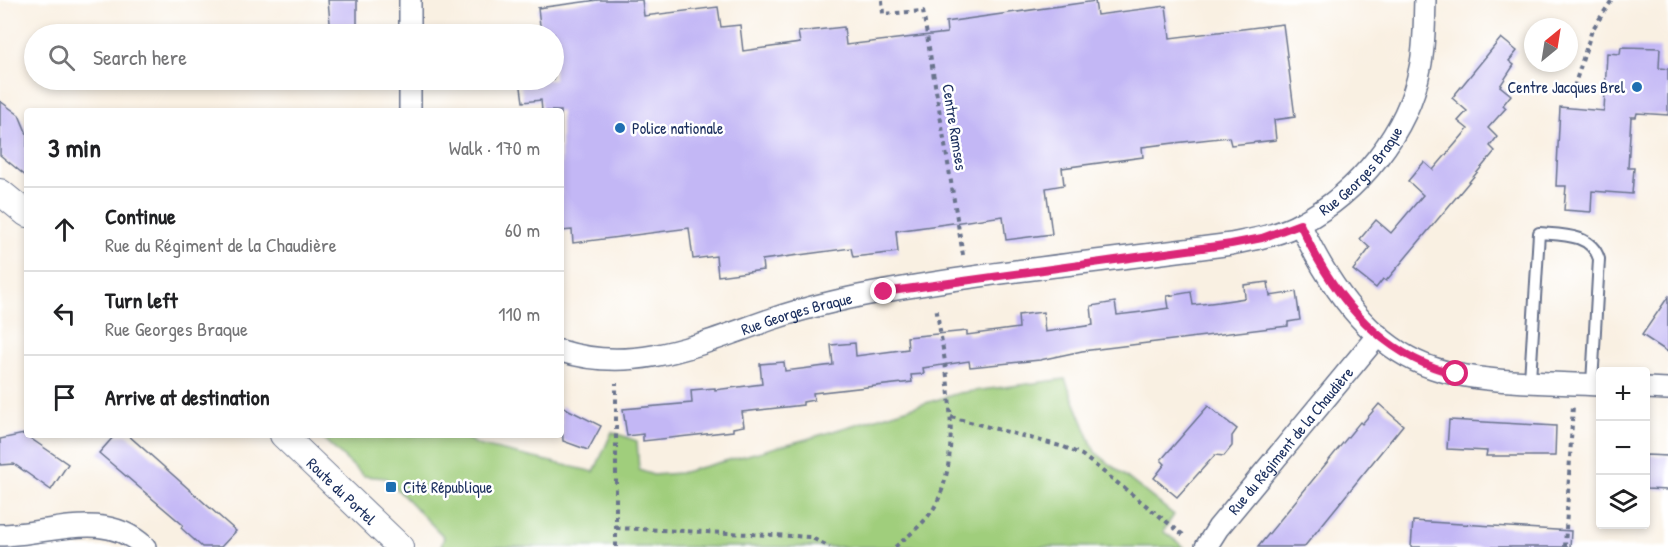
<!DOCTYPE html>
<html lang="en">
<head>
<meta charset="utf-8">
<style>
  body { margin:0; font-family:"Patrick Hand",sans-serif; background:#f6f6f6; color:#202124 }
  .controls { position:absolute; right:18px; bottom:18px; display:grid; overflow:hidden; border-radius:6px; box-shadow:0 3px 9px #0003 }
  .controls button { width:54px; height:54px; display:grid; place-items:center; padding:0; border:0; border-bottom:2px solid #e0e0e0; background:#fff; color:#202124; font:30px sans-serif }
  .compass { position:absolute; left:1524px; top:18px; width:54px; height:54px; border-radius:50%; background:#fff; box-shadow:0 3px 9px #0003; rotate:30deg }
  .stop { position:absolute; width:18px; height:18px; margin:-14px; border:4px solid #db2777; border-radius:50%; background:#fff }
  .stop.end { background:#db2777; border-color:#fff; box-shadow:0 2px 6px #0008 }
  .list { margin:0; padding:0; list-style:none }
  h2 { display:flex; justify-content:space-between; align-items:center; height:78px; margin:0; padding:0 24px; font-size:26px }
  h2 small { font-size:20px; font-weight:400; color:#757577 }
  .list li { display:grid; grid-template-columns:39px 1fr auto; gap:18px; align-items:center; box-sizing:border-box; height:84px; padding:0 24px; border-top:2px solid #e0e0e0 }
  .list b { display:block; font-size:22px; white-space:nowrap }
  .list p { margin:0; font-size:20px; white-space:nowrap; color:#757577 }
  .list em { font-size:20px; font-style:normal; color:#757577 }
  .icon { flex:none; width:33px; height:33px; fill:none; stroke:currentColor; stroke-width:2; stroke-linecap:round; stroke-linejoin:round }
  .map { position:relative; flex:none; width:1668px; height:547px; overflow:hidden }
  .search { position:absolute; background:#fff; box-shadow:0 3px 9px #0003; left:24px; top:24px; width:540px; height:66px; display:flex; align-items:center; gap:15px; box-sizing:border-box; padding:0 21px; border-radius:33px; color:#757577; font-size:22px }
  .panel { position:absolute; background:#fff; box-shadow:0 3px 9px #0003; left:24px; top:108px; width:540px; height:330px; border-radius:6px }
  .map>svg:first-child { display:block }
  .green { fill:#a0ce7c; stroke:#5e7e6d; stroke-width:1.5 }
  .building { fill:#c3b7f5 }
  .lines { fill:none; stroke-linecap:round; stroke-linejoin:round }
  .service-casing { stroke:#69738c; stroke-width:14 }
  .minor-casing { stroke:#69738c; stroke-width:24 }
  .tertiary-casing { stroke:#69738c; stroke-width:28 }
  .path { stroke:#69738c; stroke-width:4; stroke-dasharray:4.5 4.5; stroke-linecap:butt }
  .service { stroke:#fff; stroke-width:10 }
  .minor { stroke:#fff; stroke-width:21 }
  .tertiary { stroke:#fff; stroke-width:26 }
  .route { stroke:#db2777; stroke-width:8 }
  .poi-dot { fill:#1f6fb2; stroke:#fff; stroke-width:2 }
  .labels { text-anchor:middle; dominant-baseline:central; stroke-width:5; stroke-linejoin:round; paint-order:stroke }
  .poi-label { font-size:16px; fill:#1b2f5e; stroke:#fff; text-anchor:start }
  .street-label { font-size:16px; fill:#1b2f5e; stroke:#fff }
</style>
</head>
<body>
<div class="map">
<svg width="1668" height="547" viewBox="0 0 1668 547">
  <rect width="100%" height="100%" fill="#fff"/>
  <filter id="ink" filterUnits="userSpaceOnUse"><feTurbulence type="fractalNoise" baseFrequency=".0167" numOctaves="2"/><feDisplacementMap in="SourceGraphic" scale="12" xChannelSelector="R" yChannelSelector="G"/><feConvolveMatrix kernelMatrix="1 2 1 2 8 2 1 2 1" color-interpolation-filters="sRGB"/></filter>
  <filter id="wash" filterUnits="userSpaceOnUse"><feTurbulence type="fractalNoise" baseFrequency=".008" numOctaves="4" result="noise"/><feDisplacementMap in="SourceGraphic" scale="24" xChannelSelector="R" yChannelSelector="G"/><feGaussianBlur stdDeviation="1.35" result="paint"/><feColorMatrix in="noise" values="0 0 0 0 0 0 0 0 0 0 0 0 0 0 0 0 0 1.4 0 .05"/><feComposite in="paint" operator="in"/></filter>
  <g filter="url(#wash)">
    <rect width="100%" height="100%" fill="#f9f0e2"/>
    <!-- green -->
    <polygon class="green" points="1065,379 1095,452 1174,515 1163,531 1184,547 441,547 444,537 386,478 364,476 319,435 461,435 478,445 594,472 612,432 637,441 639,470 653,475 680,473 807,439 959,393"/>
    <g id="blocks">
      <!-- building -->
      <g class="building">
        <polygon points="328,0 357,0 357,34 331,34"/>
        <polygon points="598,0 642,0 644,16 718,7 721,27 740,25 743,51 800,43 798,32 844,27 846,45 947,33 946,22 1095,1 1097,15 1166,6 1170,38 1283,24 1295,117 1274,120 1276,140 1231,145 1229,137 1174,143 1142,147 1143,157 1062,168 1064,185 1046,188 1052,234 1006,240 1003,216 896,231 898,252 853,257 851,248 762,260 763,270 718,276 716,256 693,259 689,228 573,243 572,230 561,231 561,111 542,111 541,100 523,102 520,80 554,80 554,34 541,34 538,8"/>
        <polygon points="1501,38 1517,51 1509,61 1514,65 1500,86 1511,95 1503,105 1506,108 1488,128 1497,137 1490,146 1495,151 1386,281 1383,279 1376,288 1353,270 1370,248 1360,239 1376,220 1391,233 1423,195 1408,181 1424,162 1433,170 1468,129 1458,121 1467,111 1452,98"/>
        <polygon points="1621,47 1660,48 1659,68 1668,69 1668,115 1637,113 1636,117 1631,117 1628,168 1634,168 1632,194 1592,191 1591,212 1564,210 1566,186 1556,186 1560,107 1604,111 1607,53 1620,54"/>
        <polygon points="0,101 19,115 27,134 27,177 0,155"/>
        <polygon points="1268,282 1270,296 1296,292 1300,320 1288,322 1288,326 1082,351 1040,360 970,367 969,361 923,368 924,374 911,375 912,382 813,393 814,400 803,402 803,405 742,412 744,426 733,428 733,431 643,441 643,434 627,436 623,409 692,403 691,390 715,388 715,390 762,384 760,364 784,362 785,371 833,365 831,345 855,343 856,356 908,349 907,337 967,331 967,335 1019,328 1018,315 1043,312 1045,332 1093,325 1091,306 1115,302 1117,315 1142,312 1169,308 1167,296 1191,292 1193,305 1219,302 1245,298 1244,285"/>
        <polygon points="1668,297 1668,352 1642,335"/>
        <polygon points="1379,404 1403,425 1304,547 1258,547 1360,422 1362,424"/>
        <polygon points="561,406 601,426 588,450 563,441"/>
        <polygon points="1208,406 1237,429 1232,436 1232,446 1224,456 1215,455 1177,497 1154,478 1165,464 1161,460"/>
        <polygon points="1449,420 1556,426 1555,456 1486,456 1487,451 1447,449"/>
        <polygon points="24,434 68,464 51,490 14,464 0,465 0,439"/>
        <polygon points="115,435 128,435 236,531 221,547 202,547 181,528 183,525 99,453"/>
        <polygon points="1646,455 1668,456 1668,490 1646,489"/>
        <polygon points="1413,521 1571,531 1570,547 1411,547"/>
      </g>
    </g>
  </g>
  <g filter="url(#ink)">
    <use href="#blocks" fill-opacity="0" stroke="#69738c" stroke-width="1.5"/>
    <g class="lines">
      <defs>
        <path id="service" d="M 1530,380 L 1539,233 C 1561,235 1591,233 1599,259 L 1592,384"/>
        <g id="minor">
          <polyline points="410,34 410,0"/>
          <polyline points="410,111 410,80"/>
          <path d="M 1300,224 C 1327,282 1369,347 1433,368 C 1480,384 1550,382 1600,385"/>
          <path id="s1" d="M 561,351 C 637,375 704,342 775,318 C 802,309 831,302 859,296 C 981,272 1108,261 1231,244 C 1255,239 1280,235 1301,223 C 1358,193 1408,132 1420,68 C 1425,46 1424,23 1425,0"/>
          <polyline points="1646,388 1668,389"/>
          <path d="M 0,535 C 50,535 103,508 145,547"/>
          <path id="s2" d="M 1206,547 L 1218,528 L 1378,335"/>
        </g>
        <g id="tertiary">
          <polyline points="0,192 27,214"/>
          <path id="s3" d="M 283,435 L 400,547"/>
        </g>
      </defs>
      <!-- service casing -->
      <use href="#service" class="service-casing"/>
      <!-- minor casing -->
      <use href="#minor" class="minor-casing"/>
      <!-- tertiary casing -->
      <use href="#tertiary" class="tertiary-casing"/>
      <!-- path -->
      <g class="path">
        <polyline points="882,0 883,14 923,11 963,255"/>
        <polyline points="1574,87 1592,30 1612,0"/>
        <polyline points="951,417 1064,447 1082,455 1186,537"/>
        <polyline points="616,528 794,536 810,537 830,547"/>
        <polyline points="616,547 616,383"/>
        <path d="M 895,547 C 909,535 924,524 934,508 C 965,454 945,364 936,306"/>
        <polyline points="1565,547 1573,405"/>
      </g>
      <!-- service -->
      <use href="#service" class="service"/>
      <!-- minor -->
      <use href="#minor" class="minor"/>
      <!-- tertiary -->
      <use href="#tertiary" class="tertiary"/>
    </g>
  </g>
  <g class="lines" filter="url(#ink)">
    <!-- route -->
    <path class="route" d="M 884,292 L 1231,244 L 1262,238 L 1300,224 C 1331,293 1379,356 1456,374"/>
  </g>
  <!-- markers -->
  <g class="poi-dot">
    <circle cx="1637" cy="87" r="6"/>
    <circle cx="620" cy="128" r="6"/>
    <rect x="385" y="481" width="12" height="12" rx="3"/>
  </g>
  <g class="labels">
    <!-- poi labels -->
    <g class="poi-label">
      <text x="1625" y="87" text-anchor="end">Centre Jacques Brel</text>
      <text x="632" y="128">Police nationale</text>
      <text x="403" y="487">Cité République</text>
    </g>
    <!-- street labels -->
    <g class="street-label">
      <text transform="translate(955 127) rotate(81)">Centre Ramses</text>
      <text stroke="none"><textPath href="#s1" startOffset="837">Rue Georges Braque</textPath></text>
      <text stroke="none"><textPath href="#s1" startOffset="243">Rue Georges Braque</textPath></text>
      <text stroke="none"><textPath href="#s2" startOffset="136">Rue du Régiment de la Chaudière</textPath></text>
      <text stroke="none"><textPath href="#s3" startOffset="81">Route du Portel</textPath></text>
    </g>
  </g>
</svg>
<div class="controls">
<button>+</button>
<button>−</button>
<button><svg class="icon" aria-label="layers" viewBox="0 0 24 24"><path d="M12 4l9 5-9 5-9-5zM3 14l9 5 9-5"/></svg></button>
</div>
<svg class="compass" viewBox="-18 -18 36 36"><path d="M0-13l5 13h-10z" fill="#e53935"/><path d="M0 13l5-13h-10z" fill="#757577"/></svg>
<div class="stop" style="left:1456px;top:374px"></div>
<div class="stop end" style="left:884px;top:292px"></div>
<div class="search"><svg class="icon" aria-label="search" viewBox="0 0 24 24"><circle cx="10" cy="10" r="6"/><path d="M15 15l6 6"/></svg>Search here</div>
<section class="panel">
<h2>3 min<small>Walk · 170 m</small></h2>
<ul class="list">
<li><svg class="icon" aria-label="ahead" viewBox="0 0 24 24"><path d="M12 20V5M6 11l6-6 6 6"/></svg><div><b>Continue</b><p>Rue du Régiment de la Chaudière</p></div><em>60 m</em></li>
<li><svg class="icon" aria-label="left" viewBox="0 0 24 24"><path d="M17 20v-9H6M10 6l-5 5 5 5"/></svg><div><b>Turn left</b><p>Rue Georges Braque</p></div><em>110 m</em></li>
<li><svg class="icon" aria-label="arrive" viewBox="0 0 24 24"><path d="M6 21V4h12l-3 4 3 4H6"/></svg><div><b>Arrive at destination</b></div></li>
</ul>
</section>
</div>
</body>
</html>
